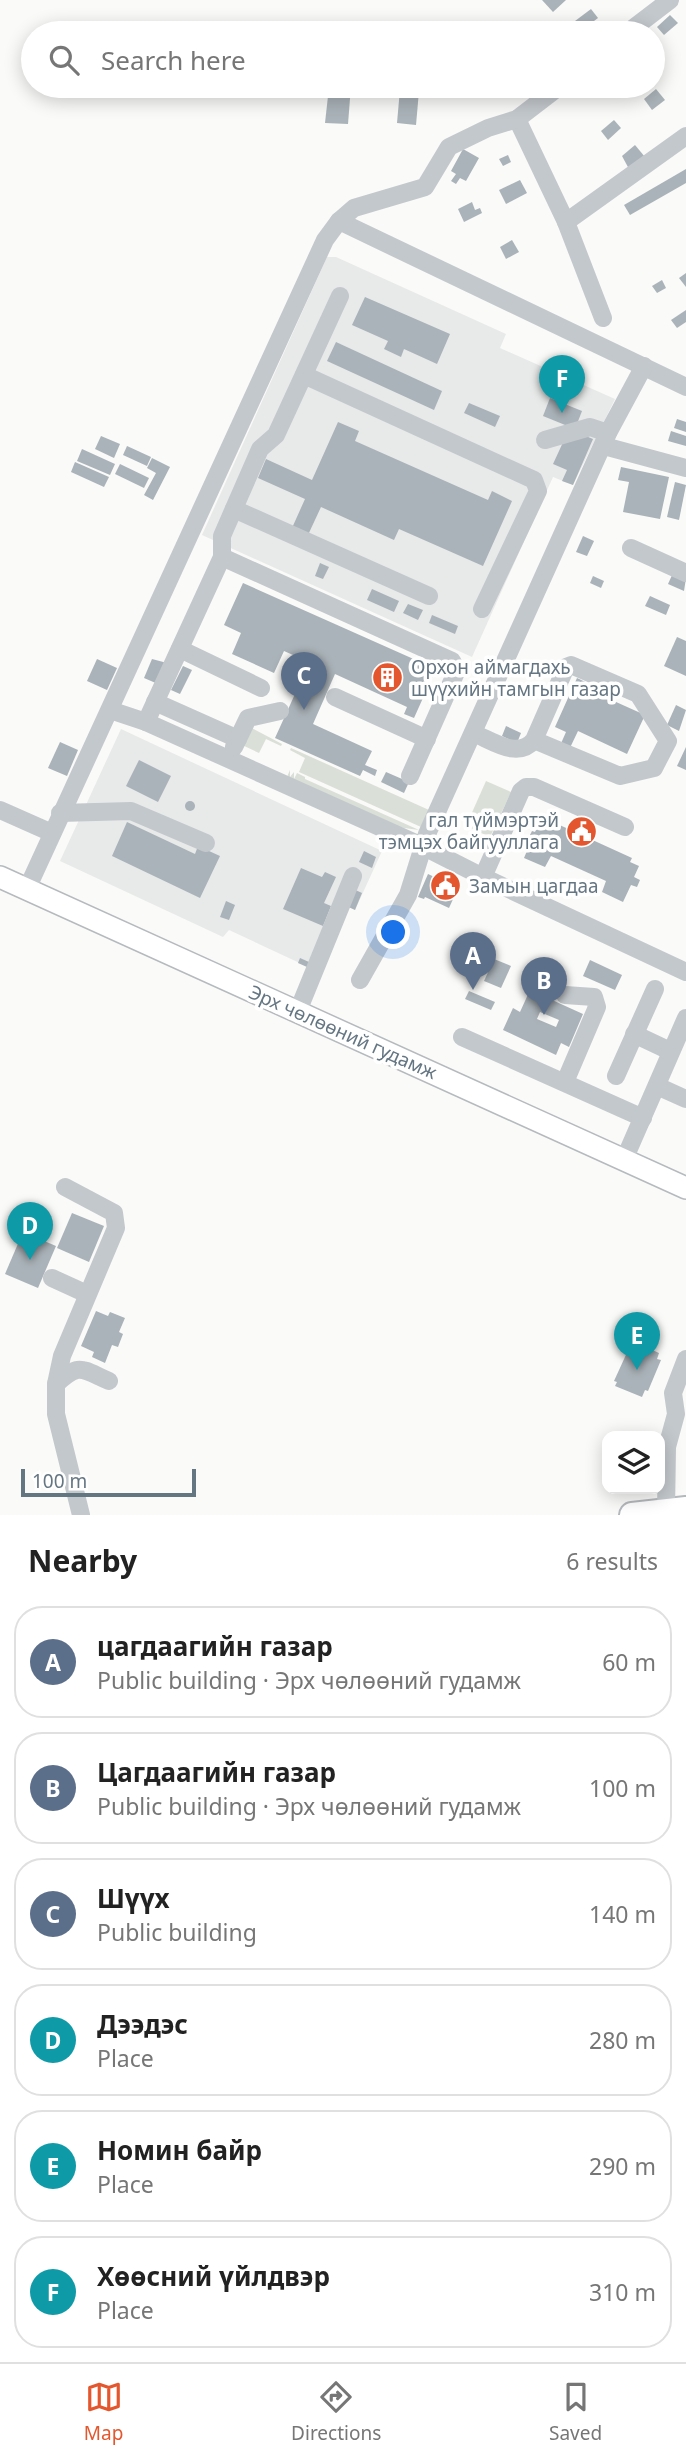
<!DOCTYPE html>
<html lang="en">
<head>
<meta charset="utf-8">
<style>
  body { margin:0; font-family:"Noto Sans",sans-serif; background:#f2f2f2; color:#222 }
  .controls { position:absolute; right:21px; bottom:21px; display:grid; overflow:hidden; border-radius:14px; box-shadow:0 4px 18px #0003 }
  .controls button { width:63px; height:63px; display:grid; place-items:center; padding:0; border:0; border-bottom:2px solid #e0e0e0; background:#fff; color:#222; font:35px sans-serif }
  .scale { position:absolute; left:21px; bottom:18px; width:175px; box-sizing:border-box; padding-left:7px; border:4px solid #657683; border-top:0; font-size:19px; line-height:24px; white-space:nowrap; color:#657683; -webkit-text-stroke:5px #fff; paint-order:stroke }
  .you { position:absolute; left:394px; top:933px; width:24px; height:24px; margin:-18px; border:5px solid #fff; border-radius:50%; background:#1a73e8; box-shadow:0 0 0 10px #1a73e833 }
  .badge { display:grid; place-items:center; width:46px; height:46px; border-radius:50%; background:#e4572e; color:#fff; font-size:23px; font-weight:700 }
  .pin { position:absolute; translate:-50% -58px; filter:drop-shadow(0 2px 4px #0008) }
  .pin::after { content:''; position:absolute; top:37px; width:24px; height:21px; background:inherit; clip-path:polygon(0 0,100% 0,50% 100%) }
  .list { margin:0; padding:0; list-style:none }
  h2 { display:flex; justify-content:space-between; align-items:center; height:91px; margin:0; padding:0 28px; font-size:30px }
  h2 small { font-size:23px; font-weight:400; color:#767676 }
  .list li { display:grid; grid-template-columns:46px 1fr auto; gap:21px; align-items:center; box-sizing:border-box; height:112px; margin:0 14px 14px; padding:0 14px; border:2px solid #e0e0e0; border-radius:28px }
  .list b { display:block; font-size:26px; white-space:nowrap }
  .list p { margin:0; font-size:23px; white-space:nowrap; color:#767676 }
  .list em { font-size:23px; font-style:normal; color:#767676 }
  .icon { flex:none; width:38px; height:38px; fill:none; stroke:currentColor; stroke-width:2; stroke-linecap:round; stroke-linejoin:round }
  .map { position:relative; flex:none; width:686px; height:1515px; overflow:hidden }
  .search { position:absolute; background:#fff; box-shadow:0 4px 18px #0003; left:21px; right:21px; top:21px; height:77px; display:flex; align-items:center; gap:18px; box-sizing:border-box; padding:0 24px; border-radius:38px; color:#767676; font-size:26px }
  .sheet { height:847px; background:#fff }
  nav { display:flex; justify-content:space-around; align-items:center; box-sizing:border-box; height:98px; border-top:2px solid #e0e0e0; background:#fff; font-size:19px; color:#767676 }
  nav a { display:grid; justify-items:center; gap:4px }
  nav .on { color:#e4572e }
  .map>svg:first-child { display:block }
  .built { fill:#e8e9e9 }
  .green { fill:#dadfd7 }
  .building { fill:#aab3b9; fill-rule:evenodd }
  .lines { fill:none; stroke-linecap:round; stroke-linejoin:round }
  .major-casing { stroke:#b5babe; stroke-width:24 }
  .highway-casing { stroke:#b4b9bd; stroke-width:28 }
  .minor { stroke:#c3c8cc; stroke-width:18 }
  .major { stroke:#fff; stroke-width:21 }
  .highway { stroke:#fff; stroke-width:24 }
  .labels { text-anchor:middle; dominant-baseline:central; stroke-width:7; stroke-linejoin:round; paint-order:stroke }
  .poi-label { font-size:19px; fill:#657683; stroke:#fff; text-anchor:start }
  .street-label { font-size:19px; fill:#657683; stroke:#fff }
</style>
</head>
<body>
<div class="map">
<svg width="686" height="1515" viewBox="0 0 686 1515">
  <rect width="100%" height="100%" fill="#fafaf8"/>
  <!-- built -->
  <g class="built">
    <polygon points="327,257 336,257 506,334 500,348 615,399 573,485 553,477 472,657 202,535"/>
    <polygon points="121,729 382,851 355,910 350,907 319,972 229,930 223,937 60,861"/>
  </g>
  <!-- green -->
  <g class="green">
    <polygon points="248,726 282,744 281,746 266,739 259,753 240,744"/>
    <polygon points="291,748 429,810 421,827 299,772 305,758 290,750"/>
    <polygon points="290,770 290,777 294,772 294,779 297,773 305,777 305,779 419,830 397,827 287,777"/>
    <polygon points="486,781 511,792 490,837 466,826"/>
  </g>
  <!-- building -->
  <g class="building">
    <polygon points="542,0 566,0 553,12"/>
    <polygon points="591,9 598,18 582,30 575,21"/>
    <polygon points="670,15 678,23 664,35 657,27"/>
    <polygon points="351,86 348,124 325,123 329,87"/>
    <polygon points="400,89 419,91 416,125 397,123"/>
    <polygon points="656,89 665,100 652,110 644,99"/>
    <polygon points="614,120 621,128 608,140 601,131"/>
    <polygon points="635,145 645,157 629,169 622,156"/>
    <polygon points="463,149 479,158 466,181 460,178 456,184 451,181 456,174 451,171"/>
    <polygon points="508,155 511,162 503,166 499,159"/>
    <polygon points="686,169 686,183 630,215 624,205"/>
    <polygon points="520,180 527,193 506,204 499,190"/>
    <polygon points="472,202 475,210 480,208 482,213 464,222 458,209"/>
    <polygon points="512,240 519,252 506,259 500,247"/>
    <polygon points="686,273 686,287 679,278"/>
    <polygon points="662,280 666,288 657,293 652,286"/>
    <polygon points="365,297 450,334 437,364 404,349 401,357 384,349 388,341 352,325"/>
    <polygon points="686,310 686,322 677,328 671,320"/>
    <polygon points="336,342 442,391 434,410 327,361"/>
    <polygon points="550,398 582,411 575,429 543,416"/>
    <polygon points="469,403 500,416 495,427 464,413"/>
    <polygon points="677,419 686,422 686,432 674,428"/>
    <polygon points="338,422 359,431 355,441 488,500 492,491 512,501 483,566 399,529 394,540 321,507 308,535 292,528 305,499 258,478 266,459 312,480"/>
    <polygon points="671,431 686,436 686,446 668,441"/>
    <polygon points="581,434 593,439 573,485 562,481 567,470 553,464 565,438"/>
    <polygon points="101,436 120,444 114,458 95,449"/>
    <polygon points="127,446 151,457 147,466 123,455"/>
    <polygon points="82,449 115,464 110,475 77,461"/>
    <polygon points="152,458 170,467 153,500 144,495 156,473 147,468"/>
    <polygon points="75,462 109,477 104,487 71,472"/>
    <polygon points="120,464 149,478 144,488 115,474"/>
    <polygon points="621,467 669,477 660,519 623,512 629,482 618,480"/>
    <polygon points="675,482 686,485 679,520 667,517"/>
    <polygon points="583,536 594,541 587,556 576,552"/>
    <polygon points="320,563 329,567 323,579 315,576"/>
    <polygon points="673,573 686,578 684,591 668,584"/>
    <polygon points="593,576 604,581 601,588 590,583"/>
    <polygon points="243,583 436,669 414,718 404,714 407,707 335,674 313,724 372,751 365,765 377,770 375,776 363,770 360,776 275,738 300,683 310,688 318,671 309,668 311,663 284,651 274,673 232,654 241,633 224,625"/>
    <polygon points="372,589 399,601 394,612 367,600"/>
    <polygon points="650,596 670,605 666,615 645,606"/>
    <polygon points="408,604 423,610 418,620 403,613"/>
    <polygon points="432,615 458,626 455,634 429,623"/>
    <polygon points="677,637 686,641 686,676 664,666"/>
    <polygon points="97,659 117,668 107,690 87,681"/>
    <polygon points="152,659 167,663 158,684 144,678"/>
    <polygon points="183,666 192,670 180,694 171,690"/>
    <polygon points="577,678 598,688 596,693 645,715 627,754 578,731 568,752 559,748 566,732 555,727"/>
    <polygon points="676,705 686,710 679,731 667,725"/>
    <polygon points="506,726 521,733 517,743 502,736"/>
    <polygon points="60,742 78,750 67,776 48,768"/>
    <polygon points="686,747 686,770 677,766"/>
    <polygon points="139,760 171,776 158,802 126,786"/>
    <polygon points="386,772 409,782 404,793 381,782"/>
    <circle cx="190" cy="806" r="5"/>
    <polygon points="540,821 551,826 553,822 632,858 630,862 639,866 634,877 640,880 637,887 631,885 623,902 602,892 606,881 551,856 545,867 524,858 532,839 529,837 532,831 535,832"/>
    <polygon points="127,822 195,854 198,846 220,856 200,898 112,856"/>
    <polygon points="364,851 376,857 372,868 359,862"/>
    <polygon points="301,868 322,877 325,872 336,877 324,903 331,906 323,926 283,909"/>
    <polygon points="428,874 458,888 449,908 425,897 424,899 418,897"/>
    <polygon points="351,888 362,893 355,910 344,905"/>
    <polygon points="226,901 235,905 229,920 220,917"/>
    <polygon points="300,958 309,962 307,967 298,963"/>
    <polygon points="494,959 511,966 501,988 484,981"/>
    <polygon points="590,960 622,975 615,990 583,976"/>
    <path d="M 530,990 L 583,1014 L 569,1047 L 561,1043 L 556,1055 L 503,1030 L 513,1008 L 520,1012 ZM 540,1012 L 559,1020 L 556,1027 L 537,1019 Z"/>
    <polygon points="469,991 495,1002 491,1010 465,999"/>
    <polygon points="72,1213 104,1226 89,1262 57,1248"/>
    <polygon points="23,1232 56,1246 38,1288 5,1274"/>
    <polygon points="96,1311 108,1316 110,1312 125,1318 119,1332 123,1334 118,1347 112,1345 105,1363 92,1357 94,1352 81,1346"/>
    <polygon points="635,1342 659,1353 657,1359 661,1360 648,1391 645,1390 642,1397 615,1386 617,1382 614,1381 630,1346 632,1347"/>
  </g>
  <g class="lines">
    <defs>
      <polyline id="major" points="0,877 686,1188"/>
      <polyline id="highway" points="632,1515 686,1509"/>
    </defs>
    <!-- major casing -->
    <use href="#major" class="major-casing"/>
    <!-- highway casing -->
    <use href="#highway" class="highway-casing"/>
    <!-- minor -->
    <g class="minor">
      <polyline points="627,33 670,0"/>
      <polyline points="517,119 566,222 603,318"/>
      <polyline points="339,221 686,387"/>
      <polyline points="566,222 686,136"/>
      <polyline points="304,375 534,480 538,491 482,609"/>
      <polyline points="545,440 590,427 608,433"/>
      <polyline points="604,446 686,468"/>
      <polyline points="234,509 429,596"/>
      <polyline points="631,548 686,573"/>
      <polyline points="222,557 452,661 457,670 410,776"/>
      <polyline points="180,649 261,688"/>
      <polyline points="335,697 427,739"/>
      <polyline points="155,702 238,739"/>
      <polyline points="110,710 146,722 422,846 483,877 686,972"/>
      <polyline points="146,722 222,557 222,536 260,449 276,435 340,296"/>
      <path d="M 473,733 C 493,741 518,760 534,740 L 566,667 L 571,665 L 638,694 L 668,741 L 654,768 L 620,776 L 534,740"/>
      <polyline points="234,747 248,718 280,711"/>
      <polyline points="0,810 52,833"/>
      <polyline points="60,813 131,811 206,843"/>
      <polyline points="483,877 521,791 526,787 534,787 625,827"/>
      <polyline points="27,889 325,240 339,221 354,208 425,187 449,147 488,128 517,119 560,86"/>
      <polyline points="360,980 408,895 427,834 608,433 644,366"/>
      <polyline points="565,995 594,997 597,1007 565,1082"/>
      <polyline points="298,1011 353,876"/>
      <polyline points="634,1034 670,1051"/>
      <polyline points="462,1037 643,1118"/>
      <polyline points="616,1076 655,989"/>
      <polyline points="657,1086 686,1099"/>
      <polyline points="624,1160 686,1018"/>
      <polyline points="52,1278 87,1294"/>
      <polyline points="56,1384 62,1356 116,1228 114,1213 65,1187"/>
      <polyline points="666,1511 667,1447 676,1414 673,1393 686,1359"/>
      <path d="M 81,1515 L 56,1414 L 56,1384 C 80,1362 81,1369 109,1381"/>
    </g>
    <!-- major -->
    <use href="#major" class="major"/>
    <!-- highway -->
    <use href="#highway" class="highway"/>
  </g>
  <!-- icons -->
  <defs>
    <symbol id="building-disc" viewBox="-11 -11 22 22"><circle r="9.5" fill="#e4572e" stroke="#fff"/><path d="M-4-6H4V6H1V3H-1V6H-4ZM-2.5-4.3h1.7v1.8h-1.7ZM.8-4.3h1.7v1.8H.8ZM-2.5-1h1.7V.8h-1.7ZM.8-1h1.7V.8H.8Z" fill="#fff"/></symbol>
    <symbol id="civic-disc" viewBox="-11 -11 22 22"><circle r="9.5" fill="#e4572e" stroke="#fff"/><path d="M-.6-6.5H3V-4.5H.6V-3L4-1V1h2V6H-6V1h2V-1L-.6-3ZM-1.2 2.5V6h2.4V2.5Z" fill="#fff"/></symbol>
  </defs>
  <g fill-rule="evenodd">
    <use href="#building-disc" x="370" y="660" width="35" height="35"/>
    <use href="#civic-disc" x="564" y="814" width="35" height="35"/>
    <use href="#civic-disc" x="428" y="868" width="35" height="35"/>
  </g>
  <g class="labels">
    <!-- poi labels -->
    <g class="poi-label">
      <text x="411" y="667">Орхон аймагдахь<tspan x="411" dy="22">шүүхийн тамгын газар</tspan></text>
      <text x="559" y="820" text-anchor="end">гал түймэртэй<tspan x="559" dy="22">тэмцэх байгууллага</tspan></text>
      <text x="469" y="886">Замын цагдаа</text>
    </g>
    <!-- street labels -->
    <g class="street-label">
      <text transform="translate(343 1032) rotate(24)">Эрх чөлөөний гудамж</text>
    </g>
  </g>
</svg>
<div class="controls">
<button><svg class="icon" aria-label="layers" viewBox="0 0 24 24"><path d="M12 4l9 5-9 5-9-5zM3 14l9 5 9-5"/></svg></button>
</div>
<div class="scale">100 m</div>
<div class="you"></div>
<div class="pin badge" style="left:473px;top:990px;background:#5c6f8a">A</div>
<div class="pin badge" style="left:544px;top:1015px;background:#5c6f8a">B</div>
<div class="pin badge" style="left:304px;top:710px;background:#5c6f8a">C</div>
<div class="pin badge" style="left:30px;top:1260px;background:#0f9aa8">D</div>
<div class="pin badge" style="left:637px;top:1370px;background:#0f9aa8">E</div>
<div class="pin badge" style="left:562px;top:413px;background:#0f9aa8">F</div>
<div class="search"><svg class="icon" aria-label="search" viewBox="0 0 24 24"><circle cx="10" cy="10" r="6"/><path d="M15 15l6 6"/></svg>Search here</div>
</div>
<section class="sheet">
<h2>Nearby<small>6 results</small></h2>
<ul class="list">
<li><span class="badge" style="background:#5c6f8a">A</span><div><b>цагдаагийн газар</b><p>Public building · Эрх чөлөөний гудамж</p></div><em>60 m</em></li>
<li><span class="badge" style="background:#5c6f8a">B</span><div><b>Цагдаагийн газар</b><p>Public building · Эрх чөлөөний гудамж</p></div><em>100 m</em></li>
<li><span class="badge" style="background:#5c6f8a">C</span><div><b>Шүүх</b><p>Public building</p></div><em>140 m</em></li>
<li><span class="badge" style="background:#0f9aa8">D</span><div><b>Дээдэс</b><p>Place</p></div><em>280 m</em></li>
<li><span class="badge" style="background:#0f9aa8">E</span><div><b>Номин байр</b><p>Place</p></div><em>290 m</em></li>
<li><span class="badge" style="background:#0f9aa8">F</span><div><b>Хөөсний үйлдвэр</b><p>Place</p></div><em>310 m</em></li>
</ul>
</section>
<nav>
<a class="on"><svg class="icon" aria-label="map" viewBox="0 0 24 24"><path d="M3 6l6-2 6 2 6-2v14l-6 2-6-2-6 2zM9 4v14M15 6v14"/></svg>Map</a>
<a><svg class="icon" aria-label="directions" viewBox="0 0 24 24"><path d="M12 3l9 9-9 9-9-9zM9 14v-3h6M13 9l2 2-2 2"/></svg>Directions</a>
<a><svg class="icon" aria-label="saved" viewBox="0 0 24 24"><path d="M7 4h10v16l-5-4-5 4z"/></svg>Saved</a>
</nav>
</body>
</html>
